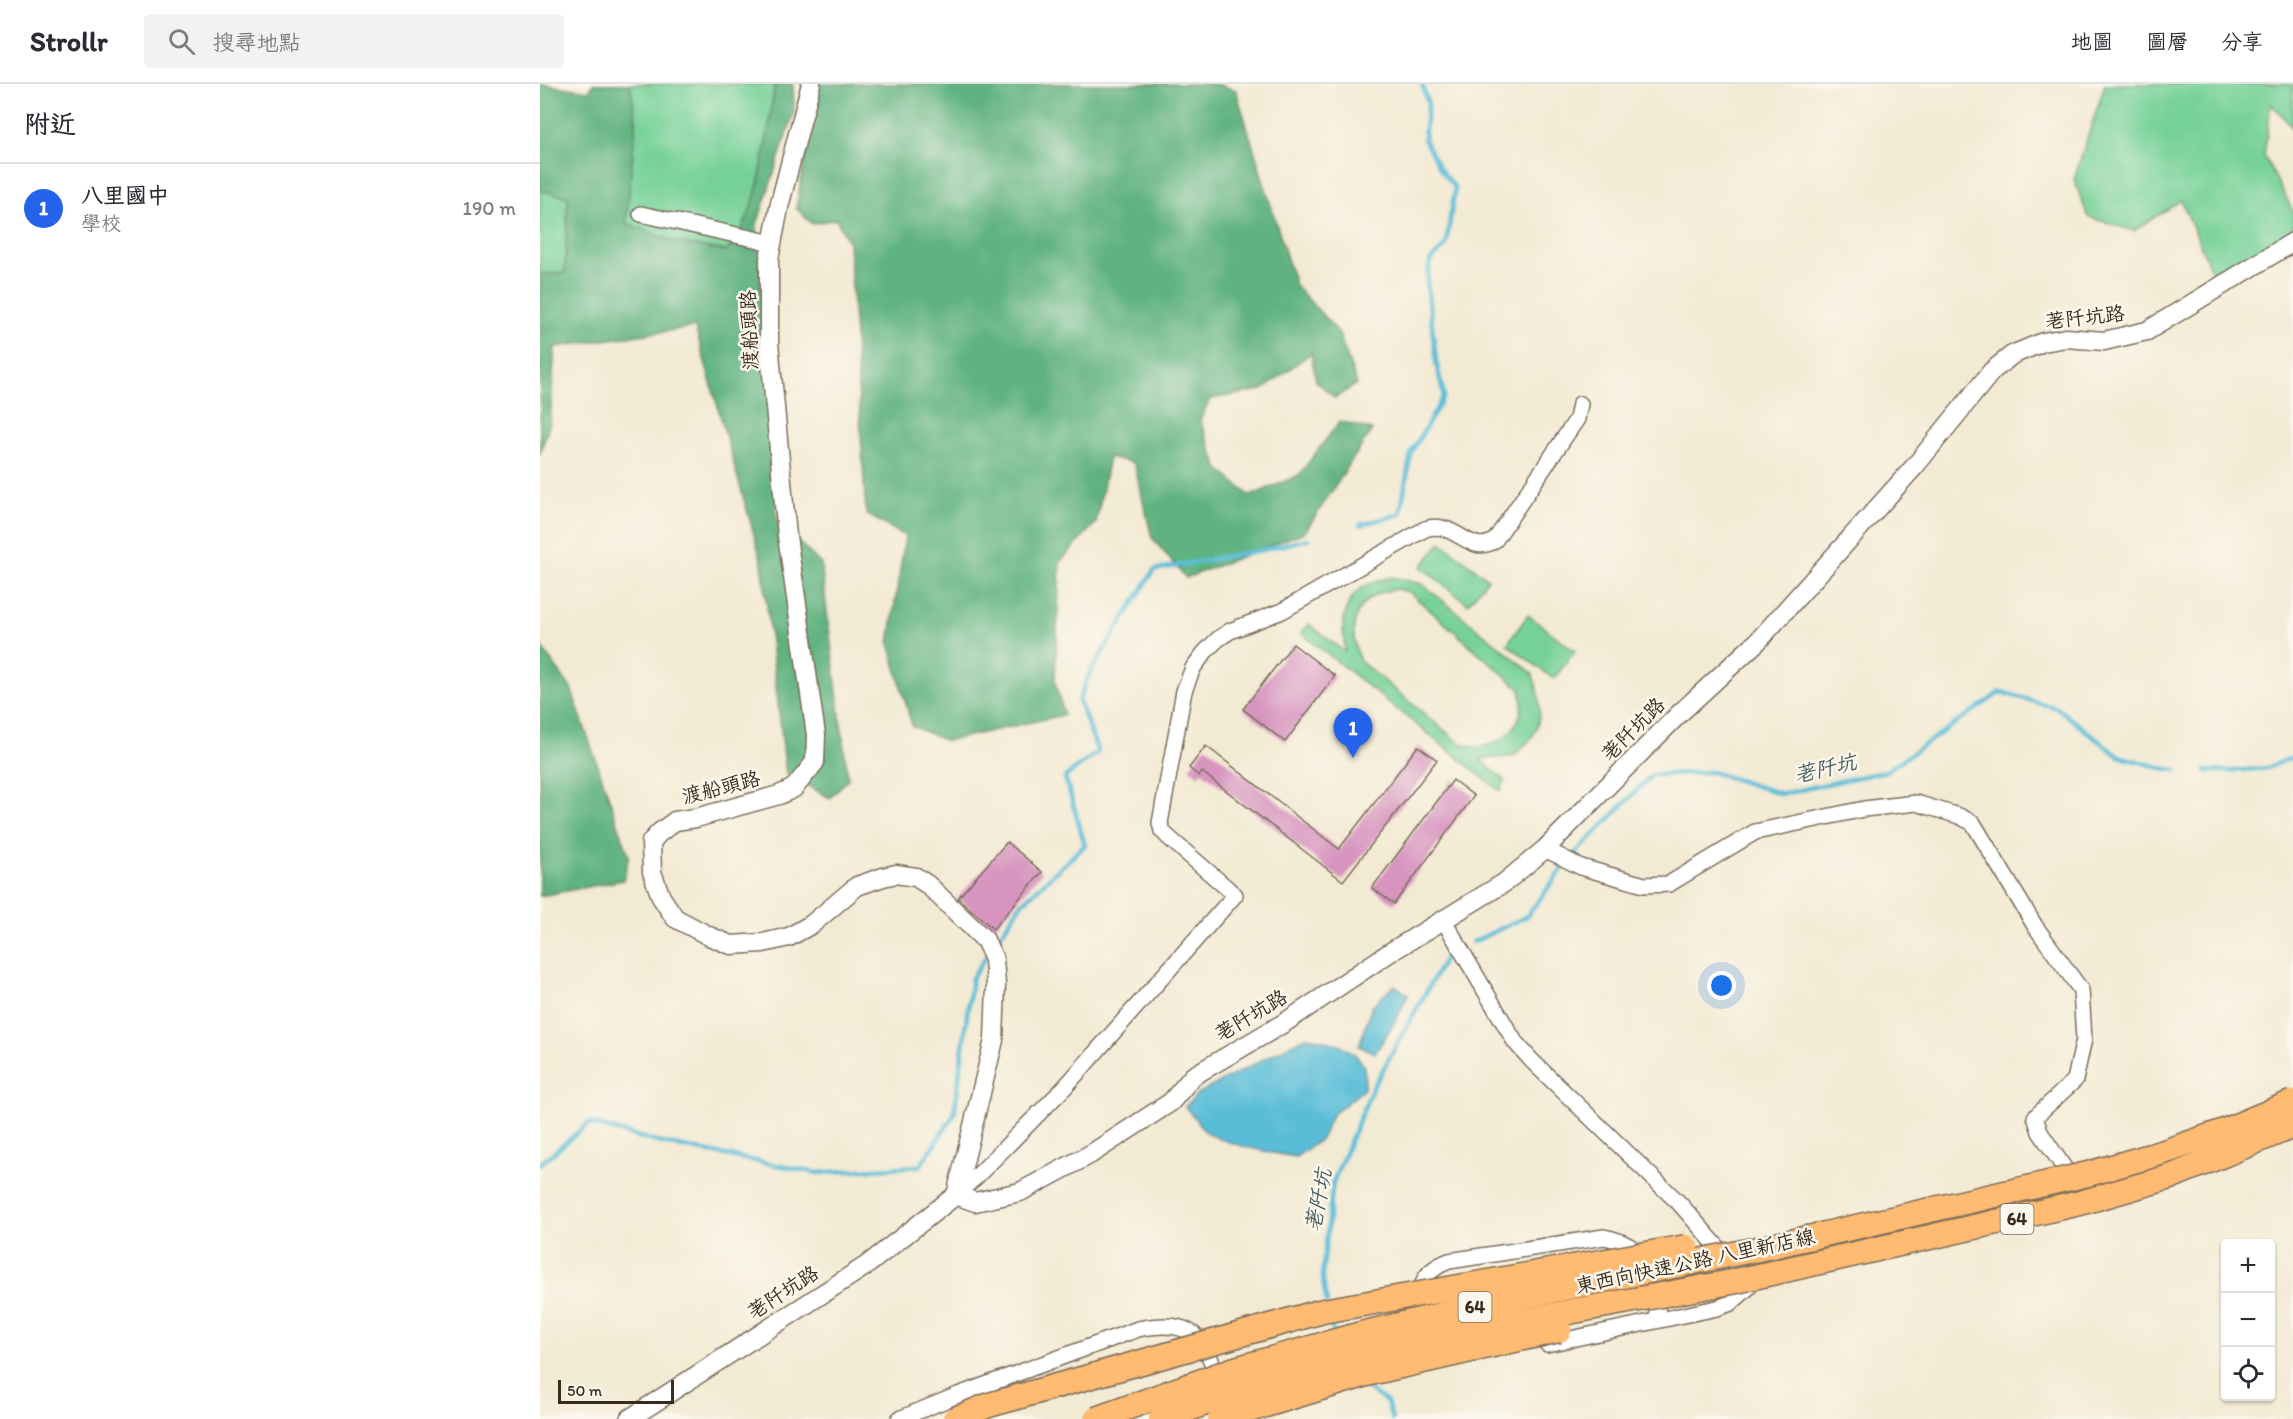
<!DOCTYPE html>
<html lang="zh-TW">
<head>
<meta charset="utf-8">
<style>
  body { margin:0; font-family:Itim,"LXGW WenKai TC",sans-serif; background:#f2f2f3; color:#2b2b33 }
  .controls { position:absolute; right:18px; bottom:18px; display:grid; overflow:hidden; border-radius:6px; box-shadow:0 2px 4px #0004 }
  .controls button { width:54px; height:54px; display:grid; place-items:center; padding:0; border:0; border-bottom:2px solid #e1e1e2; background:#fff; color:#2b2b33; font:30px sans-serif }
  .scale { position:absolute; left:18px; bottom:15px; width:116px; box-sizing:border-box; padding-left:6px; border:3px solid #3b2a1e; border-top:0; font-size:16px; line-height:21px; white-space:nowrap; color:#3b2a1e; -webkit-text-stroke:4px #fbf7ec; paint-order:stroke }
  .you { position:absolute; left:1182px; top:902px; width:21px; height:21px; margin:-15px; border:4px solid #fff; border-radius:50%; background:#1a73e8; box-shadow:0 0 0 9px #1a73e833 }
  .badge { display:grid; place-items:center; width:39px; height:39px; border-radius:50%; background:#2563eb; color:#fff; font-size:20px; font-weight:700 }
  .pin { position:absolute; translate:-50% -50px; filter:drop-shadow(0 2px 3px #0008) }
  .pin::after { content:''; position:absolute; top:32px; width:21px; height:18px; background:inherit; clip-path:polygon(0 0,100% 0,50% 100%) }
  .list { margin:0; padding:0; list-style:none }
  h2 { display:flex; justify-content:space-between; align-items:center; height:78px; margin:0; padding:0 24px; font-size:26px }
  h2 small { font-size:20px; font-weight:400; color:#7c7c81 }
  .list li { display:grid; grid-template-columns:39px 1fr auto; gap:18px; align-items:center; box-sizing:border-box; height:90px; padding:0 24px; border-top:2px solid #e1e1e2 }
  .list b { display:block; font-size:22px; white-space:nowrap }
  .list p { margin:0; font-size:20px; white-space:nowrap; color:#7c7c81 }
  .list em { font-size:20px; font-style:normal; color:#7c7c81 }
  .icon { flex:none; width:33px; height:33px; fill:none; stroke:currentColor; stroke-width:2; stroke-linecap:round; stroke-linejoin:round }
  .map { position:relative; flex:none; width:1753px; height:1335px; overflow:hidden }
  header { display:flex; align-items:center; gap:36px; box-sizing:border-box; height:84px; padding:0 30px; background:#fff; border-bottom:2px solid #e1e1e2 }
  header strong { font-size:28px }
  nav { display:flex; gap:33px; margin-inline-start:auto; font-size:21px }
  .search { width:420px; height:54px; background:#f2f2f3; display:flex; align-items:center; gap:15px; box-sizing:border-box; padding:0 21px; border-radius:6px; color:#7c7c81; font-size:22px }
  main { display:flex }
  aside { flex:1; background:#fff }
  .map>svg:first-child { display:block }
  .green { fill:#76d198; stroke:#587e5b; stroke-width:1.5; fill-rule:evenodd }
  .forest { fill:#60b380; stroke:#4e6e4f; stroke-width:1.5 }
  .water { fill:#5abdd8; stroke:#4a747b; stroke-width:1.5 }
  .lines { fill:none; stroke-linecap:round; stroke-linejoin:round }
  .stream { stroke:#5abdd8; stroke-width:4.5 }
  .building { fill:#d794bf }
  .minor-casing { stroke:#7b6d5d; stroke-width:18 }
  .tertiary-casing { stroke:#7b6d5d; stroke-width:21 }
  .minor { stroke:#fff; stroke-width:15 }
  .tertiary { stroke:#fff; stroke-width:18 }
  .trunk-bridge-casing { stroke:#7b6d5d; stroke-width:27; stroke-linecap:butt }
  .trunk-bridge { stroke:#febb71; stroke-width:24 }
  .labels { text-anchor:middle; dominant-baseline:central; stroke-width:5; stroke-linejoin:round; paint-order:stroke }
  .shield { fill:#fbf7ec; stroke:#75685c; stroke-width:1.5 }
  .shield-label { font-size:18px; font-weight:bold; fill:#3b2a1e }
  .street-label { font-size:20px; fill:#3b2a1e; stroke:#fbf7ec }
  .water-label { font-size:21px; font-style:italic; fill:#465d5f; stroke:#fbf7ec }
</style>
</head>
<body>
<header>
<strong>Strollr</strong>
<div class="search"><svg class="icon" aria-label="search" viewBox="0 0 24 24"><circle cx="10" cy="10" r="6"/><path d="M15 15l6 6"/></svg>搜尋地點</div>
<nav><a>地圖</a><a>圖層</a><a>分享</a></nav>
</header>
<main>
<aside>
<h2>附近<small></small></h2>
<ul class="list">
<li><span class="badge">1</span><div><b>八里國中</b><p>學校</p></div><em>190 m</em></li>
</ul>
</aside>
<div class="map">
<svg width="1753" height="1335" viewBox="0 0 1753 1335">
  <rect width="100%" height="100%" fill="#fbf7ec"/>
  <filter id="ink" filterUnits="userSpaceOnUse"><feTurbulence type="fractalNoise" baseFrequency=".0167" numOctaves="2"/><feDisplacementMap in="SourceGraphic" scale="12" xChannelSelector="R" yChannelSelector="G"/><feConvolveMatrix kernelMatrix="1 2 1 2 8 2 1 2 1" color-interpolation-filters="sRGB"/></filter>
  <filter id="wash" filterUnits="userSpaceOnUse"><feTurbulence type="fractalNoise" baseFrequency=".008" numOctaves="4" result="noise"/><feDisplacementMap in="SourceGraphic" scale="24" xChannelSelector="R" yChannelSelector="G"/><feGaussianBlur stdDeviation="1.35" result="paint"/><feColorMatrix in="noise" values="0 0 0 0 0 0 0 0 0 0 0 0 0 0 0 0 0 1.4 0 .05"/><feComposite in="paint" operator="in"/></filter>
  <g filter="url(#wash)">
    <rect width="100%" height="100%" fill="#f3ead3"/>
    <!-- green -->
    <g class="green">
      <path d="M 90,0 L 235,0 C 227,47 221,133 187,167 L 135,158 L 86,139 L 96,36 Z"/>
      <polygon points="1565,0 1753,0 1753,44 1731,20 1724,72 1753,127 1753,147 1737,159 1674,193 1641,116 1594,147 1548,133 1534,95"/>
      <polygon points="0,106 28,113 25,189 0,190"/>
      <polygon points="901,458 948,495 928,520 881,483"/>
      <path d="M 853,493 L 882,500 L 992,589 C 1002,614 1005,643 983,663 C 980,666 977,670 973,672 C 963,675 950,673 940,675 L 965,697 L 960,707 L 761,549 L 769,540 L 805,568 C 805,559 802,548 803,540 C 807,508 823,499 853,493 ZM 857,505 L 869,508 L 980,605 C 988,634 969,659 939,663 C 933,663 925,660 920,659 L 820,577 C 811,555 809,526 834,512 C 840,508 850,507 857,505 Z"/>
      <polygon points="988,531 1035,567 1014,595 967,560"/>
    </g>
    <!-- forest -->
    <g class="forest">
      <path d="M 0,0 L 49,7 L 53,0 L 90,0 L 96,36 L 86,139 L 135,158 L 186,167 C 221,134 227,47 235,0 L 253,0 L 254,29 L 217,140 L 237,437 L 281,480 L 308,695 L 290,714 L 246,690 L 222,479 L 155,243 L 15,263 L 10,339 L 0,370 L 0,190 L 25,189 L 28,113 L 0,106 Z"/>
      <polygon points="278,0 676,0 696,6 755,201 798,248 817,300 795,314 776,297 771,269 722,306 670,315 660,336 678,384 710,412 759,391 800,337 832,346 765,448 646,494 612,454 594,379 569,373 556,439 520,478 515,597 524,631 406,657 372,642 349,559 365,452 326,430 309,159 296,135 272,140 256,124"/>
      <polygon points="0,561 31,604 89,772 83,796 0,812"/>
    </g>
    <!-- water -->
    <g class="water">
      <polygon points="855,901 868,911 856,936 835,969 819,962 832,922"/>
      <path d="M 766,953 C 784,955 814,962 823,981 C 826,988 825,997 824,1005 L 792,1031 L 781,1055 L 756,1073 C 732,1069 685,1061 666,1048 C 661,1044 652,1029 645,1023 L 657,1010 Z"/>
    </g>
    <g class="lines">
      <!-- stream -->
      <g class="stream">
        <polyline points="820,441 860,430 871,369 904,312 896,277 887,198 890,177 906,161 915,104 900,85 884,55 888,20 882,0"/>
        <polyline points="1666,687 1694,687 1727,684 1753,673"/>
        <polyline points="1031,774 1112,691 1172,688 1242,710 1346,687 1461,608 1517,624 1578,672 1626,685 1636,686"/>
        <polyline points="933,858 987,832 1026,780"/>
        <polyline points="453,862 481,820 545,761 525,693 558,668 539,617 549,590 614,486 722,466 768,455"/>
        <polyline points="0,1080 49,1039 117,1058 278,1089 380,1082 414,1031 432,894 447,871"/>
        <polyline points="787,1219 782,1192 793,1098 832,1005 906,872 908,870"/>
        <polyline points="789,1233 794,1251"/>
        <polyline points="824,1299 826,1304 847,1318 852,1335"/>
      </g>
    </g>
    <g id="blocks">
      <!-- building -->
      <g class="building">
        <polygon points="753,560 795,592 745,658 703,625"/>
        <polygon points="666,662 799,765 878,662 897,676 803,797 662,688 659,692 649,684"/>
        <polygon points="913,696 934,712 854,820 832,804"/>
        <polygon points="467,758 502,788 453,845 418,814"/>
      </g>
    </g>
  </g>
  <g filter="url(#ink)">
    <use href="#blocks" fill-opacity="0" stroke="#7b6d5d" stroke-width="1.5"/>
    <g class="lines">
      <defs>
        <g id="minor">
          <polyline points="101,130 232,159"/>
          <polyline points="1005,765 1041,783 1104,801 1129,800 1215,748 1324,725 1376,719 1419,732 1433,739 1495,842 1541,906 1544,955 1535,996 1495,1033 1500,1048 1539,1106 1468,1123"/>
          <polyline points="903,835 975,958 992,977 1140,1120 1188,1175"/>
          <path d="M 416,1111 L 438,1091 L 525,1003 L 695,811 L 628,753 L 622,747 L 620,739 L 644,607 L 653,584 L 665,568 L 678,555 L 690,547 L 742,527 L 885,445 C 916,435 930,474 955,456 L 1037,335 L 1040,320"/>
          <polyline points="1196,1183 1398,1139"/>
          <path d="M 882,1217 C 879,1196 890,1184 909,1177 L 1064,1153 C 1115,1163 1111,1193 1119,1236"/>
          <polyline points="1007,1260 1177,1224 1191,1219 1210,1202 1204,1193"/>
          <path d="M 359,1335 L 418,1311 L 598,1245 C 652,1234 665,1252 679,1300"/>
        </g>
        <g id="tertiary">
          <polyline points="271,0 240,119 229,175 229,258 247,452 276,651 275,678 254,704 239,711 156,734 135,737 119,749 111,758 112,788 121,813 135,834 169,852 191,861 223,859 249,853 272,840 317,802 343,793 356,790 376,793 388,801 445,856 454,875 456,901 454,956 416,1111"/>
          <polyline points="89,1335 327,1181 416,1111 435,1118 480,1108 551,1070 631,1018 653,992 744,939 849,869 964,799 1005,765 1139,630 1218,557 1375,382 1452,287 1472,271 1503,258 1526,254 1564,257 1607,247 1753,158"/>
        </g>
      </defs>
      <!-- minor casing -->
      <use href="#minor" class="minor-casing"/>
      <!-- tertiary casing -->
      <use href="#tertiary" class="tertiary-casing"/>
      <!-- minor -->
      <use href="#minor" class="minor"/>
      <!-- tertiary -->
      <use href="#tertiary" class="tertiary"/>
      <defs>
        <g id="trunk-bridge">
          <polyline points="415,1335 449,1321 783,1227 1146,1163"/>
          <polyline points="556,1335 695,1285 821,1250 964,1216 1228,1163 1548,1090 1624,1068 1684,1047 1753,1018"/>
          <polyline points="621,1335 699,1307 826,1271 969,1239 1192,1198 1540,1119 1630,1093 1753,1042"/>
          <polyline points="680,1335 830,1289 1019,1246"/>
        </g>
      </defs>
      <!-- trunk-bridge casing -->
      <use href="#trunk-bridge" class="trunk-bridge-casing"/>
      <!-- trunk-bridge -->
      <use href="#trunk-bridge" class="trunk-bridge"/>
    </g>
  </g>
  <g class="labels">
    <!-- shield labels -->
    <g class="shield">
      <rect x="1460.5" y="1120" width="33" height="30" rx="4.5"/>
      <rect x="918.5" y="1208" width="33" height="30" rx="4.5"/>
    </g>
    <g class="shield-label">
      <text x="1477" y="1135">64</text>
      <text x="935" y="1223">64</text>
    </g>
    <!-- street labels -->
    <g class="street-label">
      <text transform="translate(1545 233) rotate(-6)">荖阡坑路</text>
      <text transform="translate(209 246) rotate(-92)">渡船頭路</text>
      <text transform="translate(1093 645) rotate(-45)">荖阡坑路</text>
      <text transform="translate(181 703) rotate(-14)">渡船頭路</text>
      <text transform="translate(711 931) rotate(-31)">荖阡坑路</text>
      <text transform="translate(1155 1177) rotate(-12)">東西向快速公路 八里新店線</text>
      <text transform="translate(243 1208) rotate(-33)">荖阡坑路</text>
    </g>
    <!-- water labels -->
    <g class="water-label">
      <text transform="translate(1285 684) rotate(-13)">荖阡坑</text>
      <text transform="translate(778 1116) rotate(-79)">荖阡坑</text>
    </g>
  </g>
</svg>
<div class="controls">
<button>+</button>
<button>−</button>
<button><svg class="icon" aria-label="locate" viewBox="0 0 24 24"><circle cx="12" cy="12" r="6"/><path d="M12 2v4M12 18v4M2 12h4M18 12h4"/></svg></button>
</div>
<div class="scale">50 m</div>
<div class="you"></div>
<div class="pin badge" style="left:813px;top:674px">1</div>
</div>
</main>
</body>
</html>
